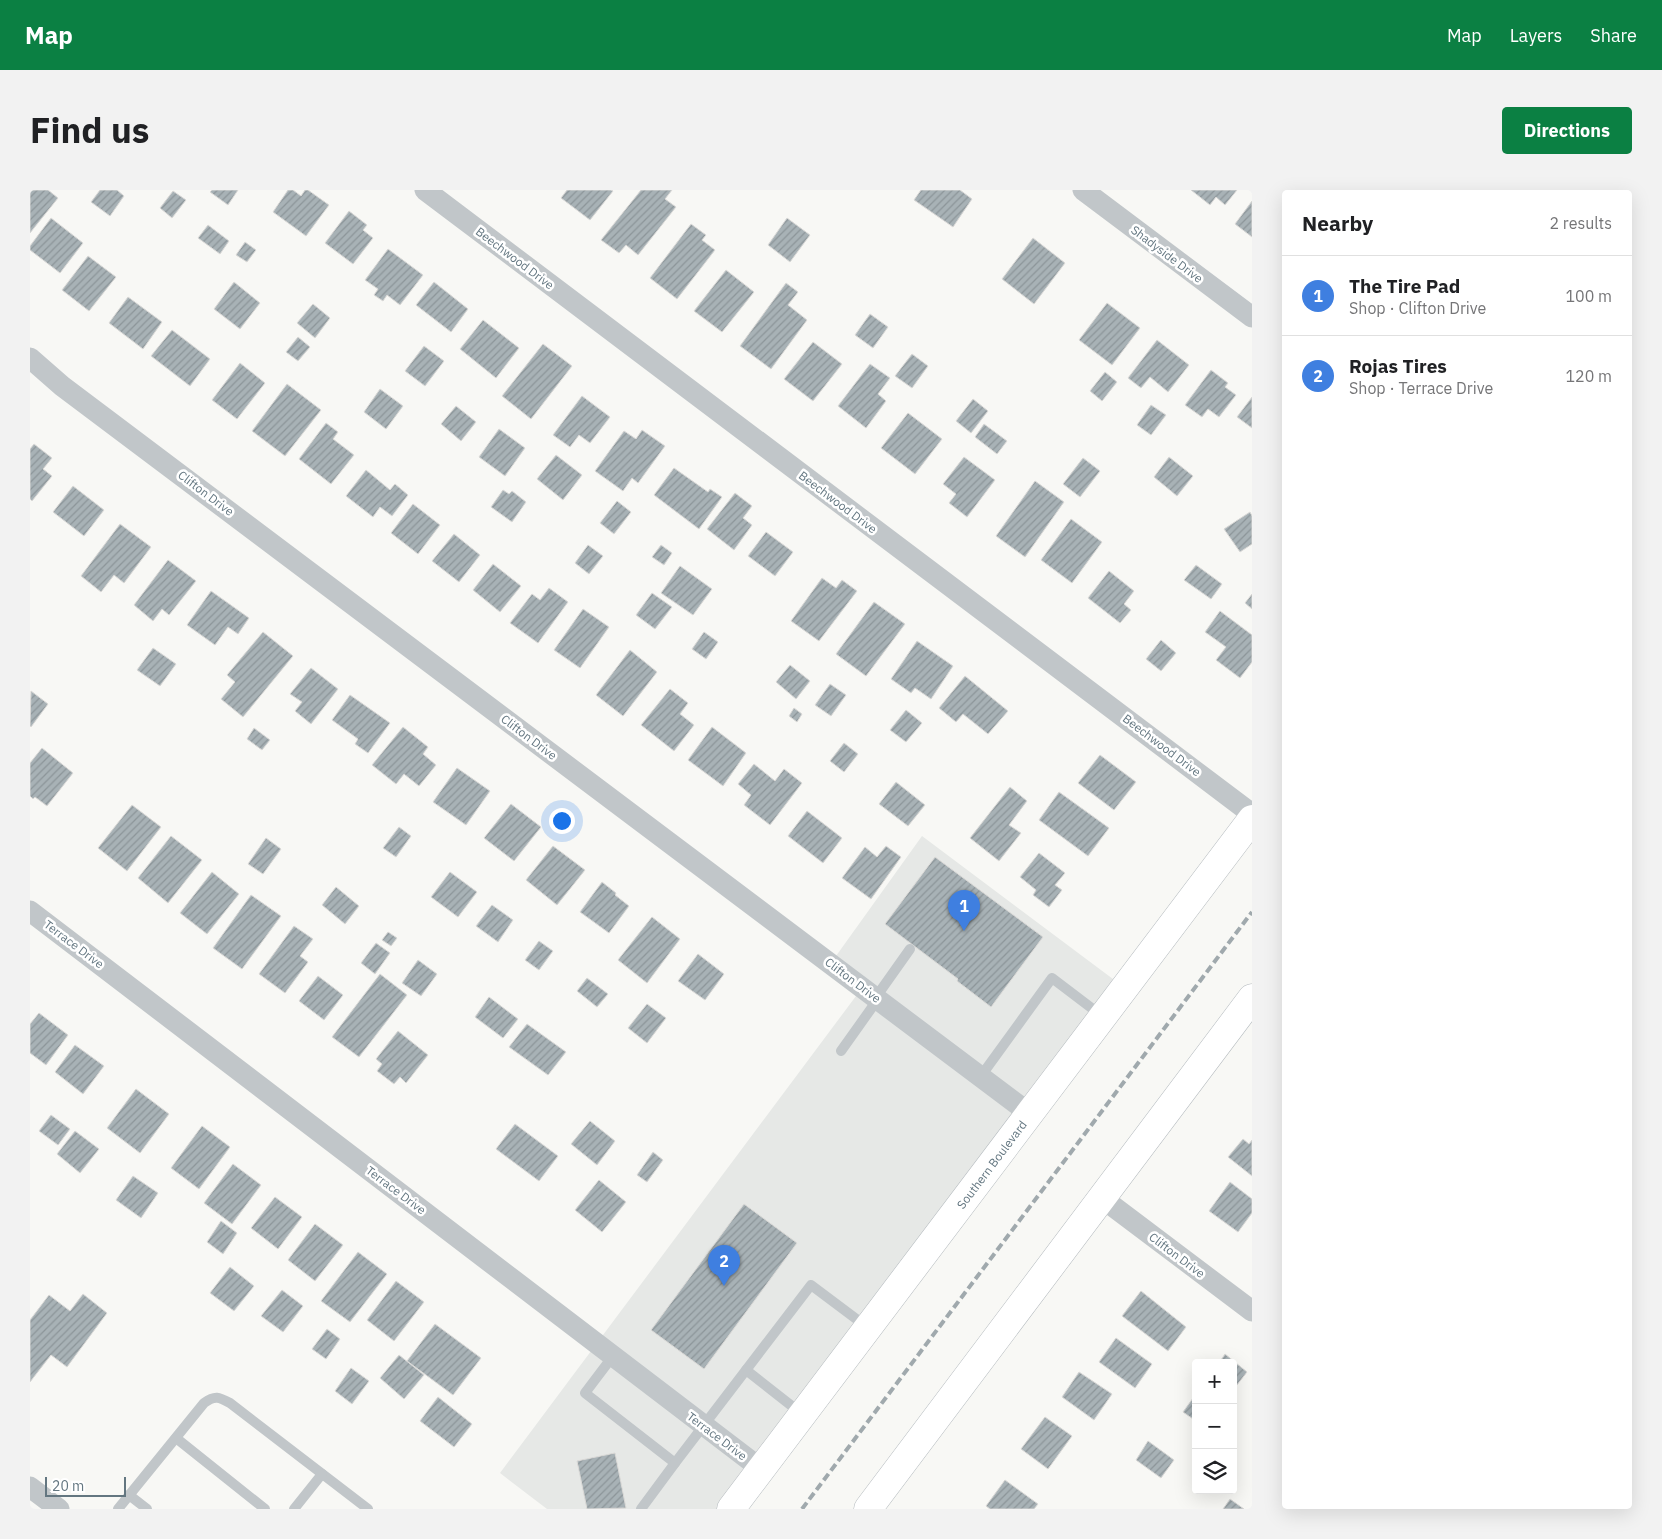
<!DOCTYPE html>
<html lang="en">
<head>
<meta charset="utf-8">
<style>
  body { margin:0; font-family:"IBM Plex Sans",sans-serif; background:#f2f2f2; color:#202124 }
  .controls { position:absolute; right:15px; bottom:15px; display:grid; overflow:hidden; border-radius:5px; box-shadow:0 5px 20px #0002 }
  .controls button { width:45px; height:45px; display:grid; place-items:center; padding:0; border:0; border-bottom:1px solid #e0e0e0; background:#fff; color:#202124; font:25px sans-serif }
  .scale { position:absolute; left:15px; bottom:12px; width:81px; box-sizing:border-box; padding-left:5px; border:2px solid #637680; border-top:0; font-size:14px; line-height:18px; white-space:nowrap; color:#637680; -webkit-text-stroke:4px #fff; paint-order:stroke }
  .you { position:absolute; left:531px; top:630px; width:18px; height:18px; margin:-12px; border:4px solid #fff; border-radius:50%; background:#1a73e8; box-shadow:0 0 0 8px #1a73e833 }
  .badge { display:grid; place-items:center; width:32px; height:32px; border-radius:50%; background:#0b8043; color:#fff; font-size:16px; font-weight:700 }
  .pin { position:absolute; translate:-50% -41px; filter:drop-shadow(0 1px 2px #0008) }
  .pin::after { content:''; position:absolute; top:26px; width:18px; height:15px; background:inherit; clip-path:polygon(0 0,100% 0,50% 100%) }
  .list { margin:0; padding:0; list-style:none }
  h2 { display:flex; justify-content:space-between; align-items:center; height:65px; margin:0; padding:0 20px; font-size:21px }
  h2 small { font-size:16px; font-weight:400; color:#757577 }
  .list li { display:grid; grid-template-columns:32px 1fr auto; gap:15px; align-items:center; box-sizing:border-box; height:80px; padding:0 20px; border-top:1px solid #e0e0e0 }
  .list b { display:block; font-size:19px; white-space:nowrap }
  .list p { margin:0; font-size:16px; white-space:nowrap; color:#757577 }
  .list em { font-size:16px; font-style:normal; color:#757577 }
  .icon { flex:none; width:28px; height:28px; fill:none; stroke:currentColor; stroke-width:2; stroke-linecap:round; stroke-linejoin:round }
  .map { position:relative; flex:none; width:1222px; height:1319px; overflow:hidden; border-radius:5px }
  header { display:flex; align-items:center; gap:30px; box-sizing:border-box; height:70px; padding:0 25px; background:#0b8043; color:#fff }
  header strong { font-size:24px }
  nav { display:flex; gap:28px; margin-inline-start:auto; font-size:18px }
  .intro { display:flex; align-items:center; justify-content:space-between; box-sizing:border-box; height:120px; padding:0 30px }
  h1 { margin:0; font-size:35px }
  .button { padding:12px 22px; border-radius:5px; background:#0b8043; color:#fff; font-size:18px; font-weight:700 }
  main { display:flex; gap:30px; padding:0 30px }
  aside { flex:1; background:#fff; border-radius:5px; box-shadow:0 5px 20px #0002 }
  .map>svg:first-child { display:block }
  .built { fill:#e6e8e6 }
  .building { fill:url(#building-hatch); stroke:#dad9d7 }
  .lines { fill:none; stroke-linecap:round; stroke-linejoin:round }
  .secondary-casing { stroke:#b4babe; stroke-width:29 }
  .lane { stroke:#c1c6c9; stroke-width:10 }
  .street { stroke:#c1c6c9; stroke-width:21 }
  .secondary { stroke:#fff; stroke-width:28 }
  .rail { stroke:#a0a9ad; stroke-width:4; stroke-dasharray:8 4; stroke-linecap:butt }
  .labels { text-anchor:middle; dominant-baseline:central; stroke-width:5; stroke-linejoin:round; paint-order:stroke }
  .street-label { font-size:12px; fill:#637680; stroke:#fff }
</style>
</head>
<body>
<header>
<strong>Map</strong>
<nav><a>Map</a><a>Layers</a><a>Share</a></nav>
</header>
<div class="intro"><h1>Find us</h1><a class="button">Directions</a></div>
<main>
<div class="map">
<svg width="1222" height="1319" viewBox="0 0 1222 1319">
  <defs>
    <pattern id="building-hatch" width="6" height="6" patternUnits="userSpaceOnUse" patternTransform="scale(1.25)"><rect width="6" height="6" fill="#a8b2b6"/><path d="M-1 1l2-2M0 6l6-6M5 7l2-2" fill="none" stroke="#8c9599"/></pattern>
  </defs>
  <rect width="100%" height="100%" fill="#f8f8f5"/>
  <!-- built -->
  <polygon class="built" points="892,646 1095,798 701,1319 517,1319 470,1283 832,798 801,773"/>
  <!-- building -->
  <g class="building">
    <polygon points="0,0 18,0 28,8 0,43"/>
    <polygon points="70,0 87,0 94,6 80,26 61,12"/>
    <polygon points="182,0 208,0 198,15 180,2"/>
    <polygon points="258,0 263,0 271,6 275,0 278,0 299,15 276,46 243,22"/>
    <polygon points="537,0 581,0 583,1 560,30 531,8"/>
    <polygon points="611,0 642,0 635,9 646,17 608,65 596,55 589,63 571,50"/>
    <polygon points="891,0 930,0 942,9 923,37 884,10"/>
    <polygon points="1161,0 1207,0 1195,15 1186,7 1180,15"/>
    <polygon points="143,1 156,10 142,28 130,18"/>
    <polygon points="1222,11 1222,47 1205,34"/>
    <polygon points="319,21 337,35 333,40 343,48 323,74 295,53"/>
    <polygon points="21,28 53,53 30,83 0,60 0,56"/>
    <polygon points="757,28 780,45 760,72 738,55"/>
    <polygon points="661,34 676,45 672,50 685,60 647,109 620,88"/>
    <polygon points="178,35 199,51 190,64 168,48"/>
    <polygon points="1003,48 1035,73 1004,114 972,89"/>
    <polygon points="215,52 226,60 217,72 206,65"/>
    <polygon points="358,59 393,85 370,115 357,105 353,111 344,105 348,99 335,90"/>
    <polygon points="58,66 86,87 59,121 32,100"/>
    <polygon points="696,80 724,102 692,142 664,121"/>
    <polygon points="204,92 230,113 210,139 184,119"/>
    <polygon points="404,92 438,119 421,142 386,115"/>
    <polygon points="756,93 768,102 758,115 777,130 741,179 710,156"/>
    <polygon points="98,107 132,132 113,159 79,133"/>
    <polygon points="1077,113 1110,138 1082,175 1049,150"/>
    <polygon points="283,114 300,128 285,148 267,133"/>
    <polygon points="840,124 858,137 843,158 825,145"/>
    <polygon points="453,130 489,158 466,188 430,159"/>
    <polygon points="142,140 180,169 160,196 121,166"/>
    <polygon points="268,147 280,157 268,171 256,162"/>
    <polygon points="1127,150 1159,175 1138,202 1120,187 1111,198 1098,188"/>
    <polygon points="783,152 812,174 783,211 754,189"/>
    <polygon points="513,154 542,176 501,229 472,206"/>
    <polygon points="394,156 414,171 395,196 375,181"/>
    <polygon points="882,164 898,176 882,198 865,186"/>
    <polygon points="210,173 235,193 207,229 182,210"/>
    <polygon points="840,174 860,188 848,204 856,211 836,238 808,216"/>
    <polygon points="1181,180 1198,193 1195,197 1206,205 1189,227 1178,219 1172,227 1155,215"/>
    <polygon points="1075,182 1087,192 1072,211 1060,201"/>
    <polygon points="257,194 291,220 255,266 222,241"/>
    <polygon points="350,199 373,216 356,239 334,222"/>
    <polygon points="552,206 580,227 560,253 549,245 540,257 523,245"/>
    <polygon points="1222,207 1222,238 1207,227"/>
    <polygon points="943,209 958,221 941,243 926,231"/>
    <polygon points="1121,215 1136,225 1121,245 1107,235"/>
    <polygon points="426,216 446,232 431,251 411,234"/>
    <polygon points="878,223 912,249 885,284 851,258"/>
    <polygon points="296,233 308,242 303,249 324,265 301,294 269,269"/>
    <polygon points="954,234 977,251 967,264 945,247"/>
    <polygon points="469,239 495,258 475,286 449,267"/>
    <polygon points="612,240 635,256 608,293 602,288 593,301 565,281 594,241 606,249"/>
    <polygon points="4,254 22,268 13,279 22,286 2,311 0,309 0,259"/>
    <polygon points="526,265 552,285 533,310 507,289"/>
    <polygon points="934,267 965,290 937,327 919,313 926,304 913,294"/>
    <polygon points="1139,267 1163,286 1147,306 1124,287"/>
    <polygon points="1053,268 1070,281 1050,307 1033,294"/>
    <polygon points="644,278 678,302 680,299 692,307 669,339 624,305"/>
    <polygon points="336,280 360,300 365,294 378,305 362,326 350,317 343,327 316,306"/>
    <polygon points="1005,291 1034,312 995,367 966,346"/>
    <polygon points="43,296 74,320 54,346 23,322"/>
    <polygon points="473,300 479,304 482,301 496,312 482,332 461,317"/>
    <polygon points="705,303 722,316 713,328 722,335 704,360 677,339"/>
    <polygon points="587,311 601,322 584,344 570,333"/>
    <polygon points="383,314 410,335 388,364 361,343"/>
    <polygon points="1220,322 1222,326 1222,354 1210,362 1194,339"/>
    <polygon points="1041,329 1072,352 1042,393 1011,370"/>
    <polygon points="90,334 121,357 94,393 84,385 71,402 51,386"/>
    <polygon points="736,342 763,362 745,386 718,366"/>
    <polygon points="424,344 450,365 429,392 402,371"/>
    <polygon points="558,355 573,366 559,384 545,373"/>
    <polygon points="631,355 642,363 634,375 622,367"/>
    <polygon points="138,370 166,391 139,425 132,419 123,431 104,415"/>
    <polygon points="463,374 491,396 470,422 443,400"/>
    <polygon points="1166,375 1192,394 1181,409 1154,390"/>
    <polygon points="650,376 682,399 663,425 631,403"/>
    <polygon points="1079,381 1104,401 1094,414 1101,420 1090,433 1058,408"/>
    <polygon points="792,388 806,398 812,390 827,401 789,451 761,431"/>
    <polygon points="519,398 538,412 508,453 480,433 502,404 510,410"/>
    <polygon points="181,401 219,428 208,444 198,437 185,455 157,435"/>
    <polygon points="622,403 642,417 625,439 606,425"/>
    <polygon points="1222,404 1222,419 1215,413"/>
    <polygon points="844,412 875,434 836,486 806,464"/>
    <polygon points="553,419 579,437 550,478 524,460"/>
    <polygon points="1190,421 1222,445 1222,472 1210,488 1186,470 1196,457 1175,442"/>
    <polygon points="233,442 263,466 213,527 191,509 205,492 197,485"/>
    <polygon points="674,442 688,452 676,469 662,459"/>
    <polygon points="1131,450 1146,463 1131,481 1116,469"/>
    <polygon points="887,451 923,476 901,509 885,498 881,503 861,489"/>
    <polygon points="123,458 146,474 130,496 107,480"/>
    <polygon points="600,460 627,482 593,526 566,505"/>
    <polygon points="760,475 780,491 766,509 746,492"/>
    <polygon points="281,478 308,499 281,534 265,521 272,512 260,504"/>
    <polygon points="935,486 978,521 958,544 933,524 926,532 909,518"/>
    <polygon points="800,494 816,505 801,526 785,515"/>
    <polygon points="640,499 658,513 650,524 664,535 644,561 611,535"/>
    <polygon points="1,501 18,514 1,537 0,536"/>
    <polygon points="320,505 360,533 338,563 325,554 328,549 302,530"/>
    <polygon points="764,518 772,524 767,532 759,526"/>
    <polygon points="876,520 892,533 876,552 860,540"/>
    <polygon points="373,537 398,557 393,564 406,575 389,596 374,584 366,594 342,575"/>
    <polygon points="682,537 716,563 693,596 658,570"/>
    <polygon points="224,538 240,550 232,560 217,549"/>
    <polygon points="814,553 828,564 814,582 800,571"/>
    <polygon points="12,558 43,583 17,616 5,607 3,609 0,606 0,573"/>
    <polygon points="1070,565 1106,592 1084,620 1048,593"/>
    <polygon points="724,574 745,591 754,579 772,593 740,635 714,615 721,605 708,594"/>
    <polygon points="427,578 460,601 436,635 403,612"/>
    <polygon points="866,592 895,615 878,636 849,614"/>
    <polygon points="980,597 997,611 979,635 991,643 969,671 940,648"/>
    <polygon points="1029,602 1079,638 1058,666 1009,630"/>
    <polygon points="481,614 511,637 484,671 454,648"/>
    <polygon points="102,615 131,637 97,681 68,658"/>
    <polygon points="777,621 812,648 793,673 758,646"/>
    <polygon points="369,637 381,646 366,667 353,658"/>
    <polygon points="141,646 172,670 138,713 108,688"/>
    <polygon points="236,648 251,659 233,684 218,674"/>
    <polygon points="523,656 555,680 527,715 496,690"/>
    <polygon points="856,656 871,667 841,709 812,688 835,657 847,667"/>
    <polygon points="1009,663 1035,683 1025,695 1032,700 1019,717 1003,705 1006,700 990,687"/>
    <polygon points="905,667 1013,747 961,817 927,791 928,789 855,734"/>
    <polygon points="182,682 209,704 177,744 150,723"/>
    <polygon points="420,682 447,702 428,727 401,707"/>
    <polygon points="572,692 586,703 585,705 599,716 579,743 550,722"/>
    <polygon points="306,697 329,716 315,734 292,715"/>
    <polygon points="221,705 251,726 212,779 183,758"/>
    <polygon points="462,715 483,730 468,752 446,736"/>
    <polygon points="622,727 650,749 617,793 588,770"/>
    <polygon points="264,736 283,749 270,766 278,772 255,803 229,784"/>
    <polygon points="358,742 367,748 361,756 352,750"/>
    <polygon points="509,751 523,761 509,780 495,770"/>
    <polygon points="346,753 360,763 345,784 331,773"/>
    <polygon points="668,764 694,784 675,810 648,791"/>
    <polygon points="388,770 407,784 391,806 372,793"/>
    <polygon points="350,784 377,805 329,867 302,847"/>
    <polygon points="288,786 313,805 294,830 269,811"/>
    <polygon points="557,788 578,804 567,817 547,801"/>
    <polygon points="459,807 488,829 473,848 445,827"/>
    <polygon points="617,814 636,828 617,853 598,838"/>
    <polygon points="9,823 38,845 16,875 0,863 0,834"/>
    <polygon points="497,834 536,862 518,885 479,857"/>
    <polygon points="368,841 398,865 376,893 370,887 364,894 347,881 352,874 346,869"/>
    <polygon points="45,855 74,876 53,904 25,882"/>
    <polygon points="106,899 139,924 110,963 77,938"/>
    <polygon points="21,925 40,939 28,955 9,941"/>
    <polygon points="560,931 585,951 567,975 541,954"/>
    <polygon points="485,934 528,966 509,991 466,959"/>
    <polygon points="172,936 200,957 169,999 141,978"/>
    <polygon points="45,941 69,959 50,983 27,964"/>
    <polygon points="1213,949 1219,954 1222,950 1222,986 1198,967"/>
    <polygon points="623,962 633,970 617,992 607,985"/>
    <polygon points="203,974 231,995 202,1034 174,1013"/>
    <polygon points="103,986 128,1003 111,1028 86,1010"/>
    <polygon points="569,990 596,1012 572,1042 545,1020"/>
    <polygon points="1200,992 1222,1009 1222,1023 1208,1042 1179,1021"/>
    <polygon points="245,1007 272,1027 248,1059 221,1038"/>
    <polygon points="714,1014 767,1053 674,1179 621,1140"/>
    <polygon points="191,1031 207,1043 193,1064 177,1052"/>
    <polygon points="285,1034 313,1055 285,1091 258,1070"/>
    <polygon points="328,1062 357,1084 320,1132 291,1111"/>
    <polygon points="200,1077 224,1096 204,1121 180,1103"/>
    <polygon points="366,1091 394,1112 364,1151 337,1130"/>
    <polygon points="252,1100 273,1116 253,1142 231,1126"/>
    <polygon points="1111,1101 1156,1137 1138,1161 1092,1126"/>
    <polygon points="53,1104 77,1123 37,1177 21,1165 0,1192 0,1130 19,1105 40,1121"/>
    <polygon points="405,1134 451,1168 423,1205 377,1171"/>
    <polygon points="297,1139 310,1149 296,1169 282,1159"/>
    <polygon points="1086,1148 1122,1174 1105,1198 1069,1172"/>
    <polygon points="1195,1164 1217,1182 1203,1200 1203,1173 1189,1173"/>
    <polygon points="369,1165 394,1185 374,1209 350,1188"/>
    <polygon points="321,1178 339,1191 322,1214 305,1201"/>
    <polygon points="1049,1182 1082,1204 1064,1230 1032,1207"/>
    <polygon points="1166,1204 1166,1231 1153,1222"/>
    <polygon points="408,1207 442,1234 424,1257 390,1231"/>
    <polygon points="1015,1227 1042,1246 1018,1279 991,1259"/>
    <polygon points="1118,1251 1144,1270 1131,1288 1106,1270"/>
    <polygon points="585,1263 596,1318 557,1319 547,1271"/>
    <polygon points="975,1290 1008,1314 1004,1319 960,1319 956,1316"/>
    <polygon points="1200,1309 1214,1319 1193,1319"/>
  </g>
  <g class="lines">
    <defs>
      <g id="secondary">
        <path id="s1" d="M 701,1319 L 1222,629"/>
        <polyline points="838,1319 1222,808"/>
      </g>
    </defs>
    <!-- secondary casing -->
    <use href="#secondary" class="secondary-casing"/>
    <!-- lane -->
    <g class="lane">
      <polyline points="846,807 880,759"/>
      <polyline points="811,861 848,809"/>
      <polyline points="951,886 1022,788 1072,826"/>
      <polyline points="583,1166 555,1203 645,1273 611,1319"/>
      <polyline points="716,1180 772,1224"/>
      <polyline points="146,1248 235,1319"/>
      <polyline points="645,1273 781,1095 837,1137"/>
      <polyline points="99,1305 117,1319"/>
      <path d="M 88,1319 L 174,1213 C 185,1205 189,1207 200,1213 L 338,1319"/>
      <polyline points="264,1319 292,1284"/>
    </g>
    <!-- street -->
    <g class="street">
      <polyline points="395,0 1222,624"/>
      <polyline points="1053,0 1222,127"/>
      <polyline points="0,168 32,196 1000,924"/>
      <polyline points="0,721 731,1279"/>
      <polyline points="1072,1008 1222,1121"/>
      <polyline points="0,1297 29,1319"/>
    </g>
    <!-- secondary -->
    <use href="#secondary" class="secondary"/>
    <!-- rail -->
    <polyline class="rail" points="772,1319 1222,722"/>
  </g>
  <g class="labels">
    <!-- street labels -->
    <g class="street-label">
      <text transform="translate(1137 64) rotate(37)">Shadyside Drive</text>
      <text transform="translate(485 68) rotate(37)">Beechwood Drive</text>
      <text transform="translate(176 303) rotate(37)">Clifton Drive</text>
      <text transform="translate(808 312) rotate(37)">Beechwood Drive</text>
      <text transform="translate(499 547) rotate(37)">Clifton Drive</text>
      <text transform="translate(1132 555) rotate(37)">Beechwood Drive</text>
      <text transform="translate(44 754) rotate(37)">Terrace Drive</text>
      <text transform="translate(823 790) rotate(37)">Clifton Drive</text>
      <text stroke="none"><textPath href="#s1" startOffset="432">Southern Boulevard</textPath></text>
      <text transform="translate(366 1000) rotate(37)">Terrace Drive</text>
      <text transform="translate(1147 1065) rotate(37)">Clifton Drive</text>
      <text transform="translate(687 1246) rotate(37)">Terrace Drive</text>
    </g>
  </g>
</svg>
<div class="controls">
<button>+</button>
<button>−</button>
<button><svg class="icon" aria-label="layers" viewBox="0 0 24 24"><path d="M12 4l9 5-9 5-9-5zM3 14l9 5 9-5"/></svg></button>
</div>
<div class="scale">20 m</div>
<div class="you"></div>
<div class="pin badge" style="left:934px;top:741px;background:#3f7fe0">1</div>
<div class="pin badge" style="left:694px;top:1096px;background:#3f7fe0">2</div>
</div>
<aside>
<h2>Nearby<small>2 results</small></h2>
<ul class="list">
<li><span class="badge" style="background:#3f7fe0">1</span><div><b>The Tire Pad</b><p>Shop · Clifton Drive</p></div><em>100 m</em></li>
<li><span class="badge" style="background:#3f7fe0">2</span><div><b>Rojas Tires</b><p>Shop · Terrace Drive</p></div><em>120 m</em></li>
</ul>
</aside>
</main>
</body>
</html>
